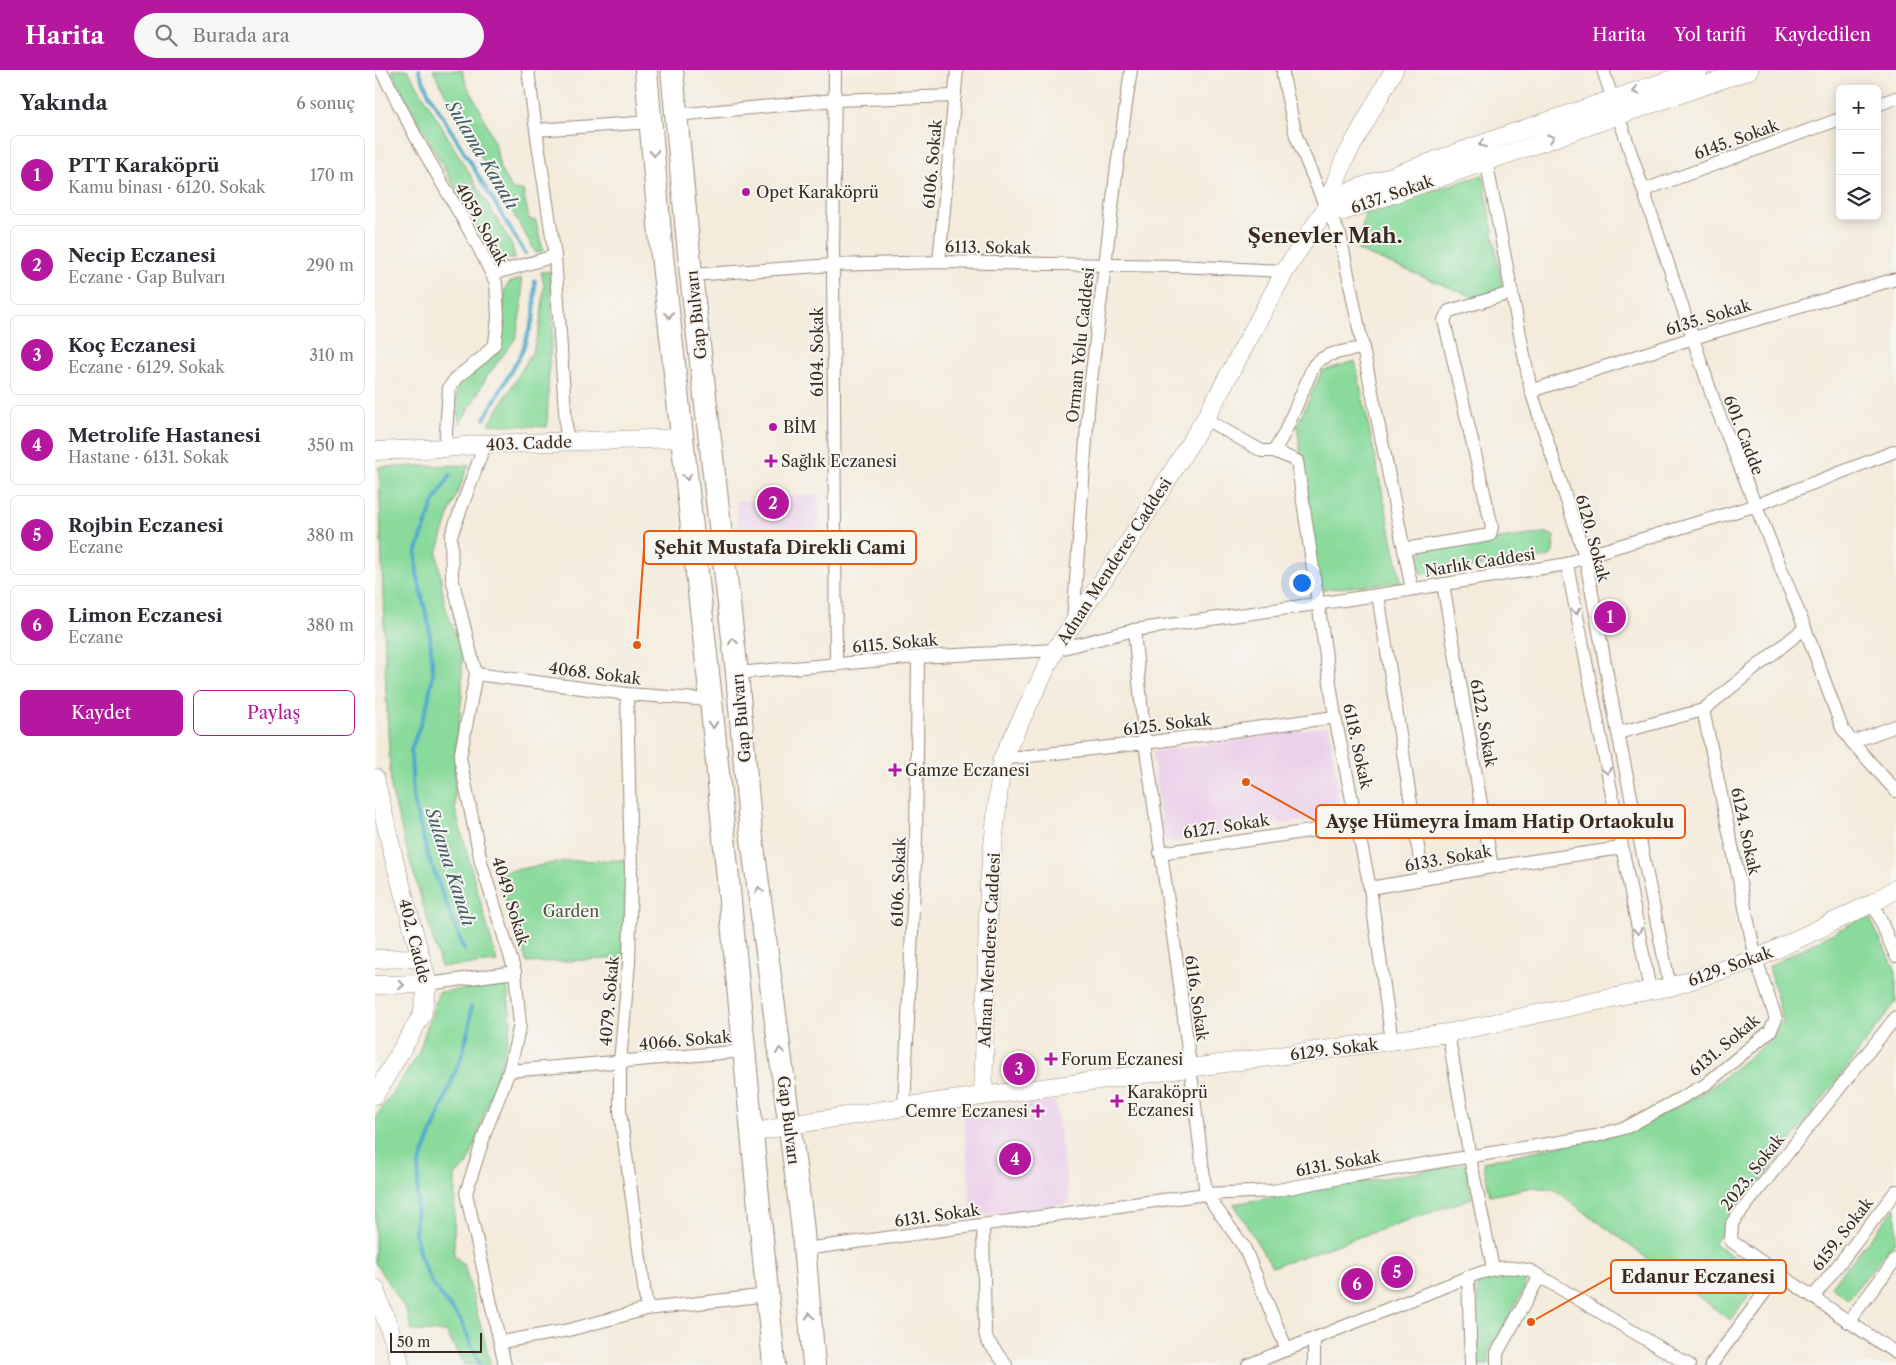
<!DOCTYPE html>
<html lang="tr">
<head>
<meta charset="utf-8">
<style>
  body { margin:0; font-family:"Libre Caslon Text",serif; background:#f7f7f7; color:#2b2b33 }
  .controls { position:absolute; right:15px; top:15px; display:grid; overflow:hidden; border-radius:8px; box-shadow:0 2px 12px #0003 }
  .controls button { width:45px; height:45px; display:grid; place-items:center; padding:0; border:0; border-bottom:1px solid #e1e1e2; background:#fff; color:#2b2b33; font:25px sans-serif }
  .scale { position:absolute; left:15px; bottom:12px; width:92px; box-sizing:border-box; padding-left:5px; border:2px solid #3b2a1e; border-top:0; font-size:14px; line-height:18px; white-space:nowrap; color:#3b2a1e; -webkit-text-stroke:4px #f6f6f2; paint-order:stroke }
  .you { position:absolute; left:926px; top:512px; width:18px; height:18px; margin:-12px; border:4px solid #fff; border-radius:50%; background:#1a73e8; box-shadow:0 0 0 8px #1a73e833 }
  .badge { display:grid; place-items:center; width:32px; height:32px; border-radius:50%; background:#b5179e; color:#fff; font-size:16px; font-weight:700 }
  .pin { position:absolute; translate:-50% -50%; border:2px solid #fff; box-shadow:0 1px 5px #0006 }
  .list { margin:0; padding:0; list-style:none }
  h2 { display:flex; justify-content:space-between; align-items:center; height:65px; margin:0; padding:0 20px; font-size:21px }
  h2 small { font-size:16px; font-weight:400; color:#7c7c81 }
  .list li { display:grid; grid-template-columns:32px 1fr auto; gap:15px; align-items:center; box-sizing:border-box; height:80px; margin:0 10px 10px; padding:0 10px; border:1px solid #e1e1e2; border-radius:8px }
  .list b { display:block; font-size:19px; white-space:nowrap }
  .list p { margin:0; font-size:16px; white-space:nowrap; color:#7c7c81 }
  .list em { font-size:16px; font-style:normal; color:#7c7c81 }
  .actions { display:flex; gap:10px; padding:15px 20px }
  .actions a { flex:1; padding:11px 0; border:1px solid #b5179e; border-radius:8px; text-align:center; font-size:18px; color:#b5179e }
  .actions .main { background:#b5179e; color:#fff }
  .icon { flex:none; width:28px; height:28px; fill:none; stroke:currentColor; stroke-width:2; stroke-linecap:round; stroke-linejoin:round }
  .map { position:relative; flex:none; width:1521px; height:1295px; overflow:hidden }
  header { display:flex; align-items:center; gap:30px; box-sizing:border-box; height:70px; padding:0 25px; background:#b5179e; color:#fff }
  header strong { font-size:24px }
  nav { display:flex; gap:28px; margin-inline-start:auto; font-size:18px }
  .search { width:350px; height:45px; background:#f7f7f7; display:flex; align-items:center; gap:12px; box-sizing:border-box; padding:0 18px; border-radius:28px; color:#7c7c81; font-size:19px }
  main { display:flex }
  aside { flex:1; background:#fff }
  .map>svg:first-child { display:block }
  .built { fill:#ecd1ea }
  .green { fill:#89da9b; stroke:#62825c }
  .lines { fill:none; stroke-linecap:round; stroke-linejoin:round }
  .stream { stroke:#4da9cb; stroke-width:4 }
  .street-casing { stroke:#988a7c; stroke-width:14 }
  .secondary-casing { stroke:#988a7c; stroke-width:19 }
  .highway-casing { stroke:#988a7c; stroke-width:24 }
  .street { stroke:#fff; stroke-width:12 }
  .secondary { stroke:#fff; stroke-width:18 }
  .highway { stroke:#fff; stroke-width:22 }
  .oneway { stroke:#a79f9a }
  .poi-dot { fill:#b5179e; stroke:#f6f6f2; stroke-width:2 }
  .labels { text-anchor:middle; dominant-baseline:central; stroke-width:4; stroke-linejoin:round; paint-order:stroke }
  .street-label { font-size:16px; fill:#3b2a1e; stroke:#f6f6f2 }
  .poi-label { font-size:16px; fill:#3b2a1e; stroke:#f6f6f2; text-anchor:start }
  .park-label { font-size:16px; fill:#4e563d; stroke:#f6f6f2 }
  .water-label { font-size:18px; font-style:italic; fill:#425d63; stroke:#f6f6f2 }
  .district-label { font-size:21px; font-weight:bold; fill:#3b2a1e; stroke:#f6f6f2 }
  .leader { fill:none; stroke:#e8590c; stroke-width:2 }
  .callout-dot { fill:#e8590c; stroke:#f6f6f2; stroke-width:2 }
  .callout { fill:#f6f6f2; stroke:#e8590c; stroke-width:2 }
  .callout-label { font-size:18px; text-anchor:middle; font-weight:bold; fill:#3b2a1e }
</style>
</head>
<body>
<header>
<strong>Harita</strong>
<div class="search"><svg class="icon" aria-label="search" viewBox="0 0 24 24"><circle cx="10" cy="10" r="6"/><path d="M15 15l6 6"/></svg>Burada ara</div>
<nav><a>Harita</a><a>Yol tarifi</a><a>Kaydedilen</a></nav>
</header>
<main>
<aside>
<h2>Yakında<small>6 sonuç</small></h2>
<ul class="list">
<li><span class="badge">1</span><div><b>PTT Karaköprü</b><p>Kamu binası · 6120. Sokak</p></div><em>170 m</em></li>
<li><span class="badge">2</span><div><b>Necip Eczanesi</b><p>Eczane · Gap Bulvarı</p></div><em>290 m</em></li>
<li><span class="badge">3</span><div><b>Koç Eczanesi</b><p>Eczane · 6129. Sokak</p></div><em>310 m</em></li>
<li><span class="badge">4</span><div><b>Metrolife Hastanesi</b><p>Hastane · 6131. Sokak</p></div><em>350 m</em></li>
<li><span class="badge">5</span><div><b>Rojbin Eczanesi</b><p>Eczane</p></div><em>380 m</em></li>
<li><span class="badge">6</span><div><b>Limon Eczanesi</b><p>Eczane</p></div><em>380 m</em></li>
</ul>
<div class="actions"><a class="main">Kaydet</a><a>Paylaş</a></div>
</aside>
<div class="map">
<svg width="1521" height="1295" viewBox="0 0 1521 1295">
  <rect width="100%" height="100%" fill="#f6f6f2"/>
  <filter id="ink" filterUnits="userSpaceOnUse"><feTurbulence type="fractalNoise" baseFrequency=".02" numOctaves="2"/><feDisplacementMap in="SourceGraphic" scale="10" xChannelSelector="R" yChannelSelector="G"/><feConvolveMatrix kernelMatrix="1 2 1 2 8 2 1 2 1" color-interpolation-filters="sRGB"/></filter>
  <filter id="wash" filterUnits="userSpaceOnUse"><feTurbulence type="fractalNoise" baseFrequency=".0096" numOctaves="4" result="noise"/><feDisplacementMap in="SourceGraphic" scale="20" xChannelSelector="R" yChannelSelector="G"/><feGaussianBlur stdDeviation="1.12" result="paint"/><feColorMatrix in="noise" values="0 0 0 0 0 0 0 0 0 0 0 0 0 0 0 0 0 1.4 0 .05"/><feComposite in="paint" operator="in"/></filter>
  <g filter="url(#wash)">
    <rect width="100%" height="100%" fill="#f4ebdb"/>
    <!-- built -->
    <g class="built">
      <polygon points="443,424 447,478 365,485 361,431"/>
      <polygon points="954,656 966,743 959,748 904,754 900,747 891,750 887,759 793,772 788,766 777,682"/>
      <polygon points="680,1031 695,1134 597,1146 588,1045"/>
    </g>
    <!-- green -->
    <g class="green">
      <polygon points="17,0 33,0 137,175 140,189 119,189 21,11"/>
      <polygon points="58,0 87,0 91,13 105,39 121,77 125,99 137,120 148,120 154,149 161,151 168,181 161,183 77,37"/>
      <polygon points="1108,105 1128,222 1099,227 983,181 990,141"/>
      <polygon points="175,201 178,258 174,295 172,357 114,354 157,283 164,260 167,239 169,216 166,202"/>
      <path d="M 146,208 L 148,227 L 141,268 L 113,305 L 85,354 C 81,341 80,330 82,317 L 126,271 L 130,219 L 134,213 Z"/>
      <polygon points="980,291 1026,512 943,520 922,355 947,301"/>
      <polygon points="94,395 76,439 62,483 70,536 87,584 87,625 80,686 80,739 122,892 66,897 30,773 16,719 11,623 4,397"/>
      <path d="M 1172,463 L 1179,466 L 1178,482 L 1174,487 L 1046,504 C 1042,489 1040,486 1055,478 Z"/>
      <polygon points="251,790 248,888 152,893 122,803 191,791"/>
      <polygon points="1493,845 1521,901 1521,932 1339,1173 1388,1208 1355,1250 1180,1120 1158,1117 1115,1126 1108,1092 1253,1061 1330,1022 1394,971 1408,952 1394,896"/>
      <polygon points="112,917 132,917 136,952 131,977 93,1094 80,1105 79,1186 89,1194 116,1295 89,1295 71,1262 37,1261 31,1240 0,1193 0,1048 42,987 64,922"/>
      <polygon points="1090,1094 1097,1128 897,1197 859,1134"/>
      <polygon points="1521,1137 1521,1170 1473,1229 1456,1216"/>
      <polygon points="1136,1202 1150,1207 1150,1218 1114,1281 1114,1295 1104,1295 1103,1210"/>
    </g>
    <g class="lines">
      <!-- stream -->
      <g class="stream">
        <polyline points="44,0 54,24 150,183"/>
        <polyline points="109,349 147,282 159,246 160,211"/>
        <polyline points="75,405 58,434 41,483 42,505 54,556 58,604 52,636 36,680 38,728 52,783 89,880"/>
        <polyline points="96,937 95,953 88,982 44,1095 40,1164 45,1186 57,1214 86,1251 105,1295"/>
      </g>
    </g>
  </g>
  <g filter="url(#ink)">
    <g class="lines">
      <defs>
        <g id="street">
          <polyline points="6,0 43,71 102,174 121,213 123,247 120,273 109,286 81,308 74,318 70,378"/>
          <polyline points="153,0 161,60 180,186 192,372"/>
          <polyline points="460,0 458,195 461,595"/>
          <polyline points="908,0 908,6 921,66 951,138 965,165 1037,519"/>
          <polyline points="1228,0 1341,337 1430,558 1467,658 1477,672 1521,721"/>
          <polyline points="1502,35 1521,28"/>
          <polyline points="301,45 460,30 580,26"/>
          <polyline points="161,60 276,52"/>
          <polyline points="1111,90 1156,321 1210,486 1243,663 1295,917"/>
          <polyline points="1269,120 1465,49"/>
          <polyline points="564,192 582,0"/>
          <polyline points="117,204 180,186"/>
          <polyline points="316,205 458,195 564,192 803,196 910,201"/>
          <polyline points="1156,321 1318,268 1521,209"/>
          <path d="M 830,349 L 887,381 L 899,381 L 909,364 L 939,295 C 951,282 971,281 988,278"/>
          <polyline points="110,374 76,466 77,508 101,604 85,688 106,792 140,902 145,955 134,1001 111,1060 91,1123 130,1295"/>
          <polyline points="899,381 922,391 960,647 995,818 1017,972"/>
          <polyline points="1029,479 1115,465 1117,457 1069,250 1074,241 1136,223"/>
          <polyline points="1192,494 1275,920"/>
          <polyline points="1068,514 1117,797"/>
          <polyline points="1003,525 1048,809"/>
          <polyline points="698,552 714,327 742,96 756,0"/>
          <polyline points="759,560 770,673 803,900 831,1124 869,1177 912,1280"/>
          <polyline points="362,603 543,587 680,580 759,560 1003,525 1192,494 1210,486 1379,436 1521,381"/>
          <polyline points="101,604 252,624 336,630"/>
          <polyline points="252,624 256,803 254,893 245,992 245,1041 272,1239"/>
          <polyline points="1243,663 1328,640 1430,558"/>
          <polyline points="1477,672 1521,656"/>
          <polyline points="627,689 770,673 960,647"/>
          <polyline points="785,783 983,754"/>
          <polyline points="995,818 1117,797 1246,778"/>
          <polyline points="1498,833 1521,886"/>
          <polyline points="53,914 140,902"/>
          <path d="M 1521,947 L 1357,1153 L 1356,1171 C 1412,1208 1465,1247 1521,1283"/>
          <polyline points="1073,963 1095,1088 1118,1198"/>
          <polyline points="134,1001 369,981"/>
          <polyline points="529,1038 541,772 543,587"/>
          <polyline points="608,1155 610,1262 612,1270 631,1295"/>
          <polyline points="430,1179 831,1124 898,1121 970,1107 1221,1066 1252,1057 1330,1015 1395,961 1401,949 1381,889 1328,640"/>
          <polyline points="1093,1207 1096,1295"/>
          <polyline points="1439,1226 1521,1121"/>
          <polyline points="1473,1252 1521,1189"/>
          <polyline points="939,1269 939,1295"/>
          <polyline points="126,1272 194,1260 272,1239 393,1225"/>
          <path d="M 873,1295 L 1093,1207 C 1120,1198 1128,1194 1156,1201 L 1314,1295"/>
          <polyline points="1122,1295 1122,1283 1165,1206"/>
          <polyline points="1336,1295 1404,1203"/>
        </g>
        <g id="secondary">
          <polyline points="1324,0 1132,65 964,125 951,138 969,141 1374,0"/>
          <polyline points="0,381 70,378 110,374 308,368"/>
          <polyline points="0,708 19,789 53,914 47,945 0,1025"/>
          <polyline points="0,889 46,888"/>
          <polyline points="0,915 53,914"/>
          <polyline points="608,1026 614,814 627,689 680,580 752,475 830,349 910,201 951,138 969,90 1019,0"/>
          <polyline points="377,1063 415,1055 548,1034 1073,963 1255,924 1295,917 1381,889 1498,833 1521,819"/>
          <path d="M 0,1218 C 7,1245 21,1268 25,1295"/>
        </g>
        <g id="highway">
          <polyline points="271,0 286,176 336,630 399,1295"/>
          <polyline points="297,0 316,205 362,603 375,753 427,1151 439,1295"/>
        </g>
      </defs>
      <!-- street casing -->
      <use href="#street" class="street-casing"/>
      <!-- secondary casing -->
      <use href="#secondary" class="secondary-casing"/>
      <!-- highway casing -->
      <use href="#highway" class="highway-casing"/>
      <!-- street -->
      <use href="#street" class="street"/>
      <!-- secondary -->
      <use href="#secondary" class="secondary"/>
      <!-- highway -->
      <use href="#highway" class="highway"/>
    </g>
    <!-- one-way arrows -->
    <defs><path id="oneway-chevron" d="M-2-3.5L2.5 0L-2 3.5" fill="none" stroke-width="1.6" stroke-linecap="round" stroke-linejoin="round" transform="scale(1.25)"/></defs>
    <g class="oneway">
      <use href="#oneway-chevron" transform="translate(1261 21) rotate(161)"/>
      <use href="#oneway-chevron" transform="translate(1176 68) rotate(-19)"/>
      <use href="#oneway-chevron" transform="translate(1107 74) rotate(160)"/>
      <use href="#oneway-chevron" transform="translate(279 83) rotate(85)"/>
      <use href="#oneway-chevron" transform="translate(294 245) rotate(83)"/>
      <use href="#oneway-chevron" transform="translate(312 407) rotate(84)"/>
      <use href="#oneway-chevron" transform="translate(1201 541) rotate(79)"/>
      <use href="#oneway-chevron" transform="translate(358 571) rotate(-97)"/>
      <use href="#oneway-chevron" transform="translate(338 655) rotate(85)"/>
      <use href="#oneway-chevron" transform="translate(1232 701) rotate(79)"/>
      <use href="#oneway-chevron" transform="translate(384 820) rotate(-98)"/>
      <use href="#oneway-chevron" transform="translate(1263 861) rotate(79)"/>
      <use href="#oneway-chevron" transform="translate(26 915)"/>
      <use href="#oneway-chevron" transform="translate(405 981) rotate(-98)"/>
      <use href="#oneway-chevron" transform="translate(435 1246) rotate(-94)"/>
    </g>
  </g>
  <!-- markers -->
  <g class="poi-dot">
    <circle cx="371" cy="122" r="5"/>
    <circle cx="398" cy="357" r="5"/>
    <path d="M393.5 383.5h5v5h5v5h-5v5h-5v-5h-5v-5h5z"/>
    <path d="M517.5 692.5h5v5h5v5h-5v5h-5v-5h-5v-5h5z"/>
    <path d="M673.5 981.5h5v5h5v5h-5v5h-5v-5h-5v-5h5z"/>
    <path d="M739.5 1023.5h5v5h5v5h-5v5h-5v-5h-5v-5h5z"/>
    <path d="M660.5 1033.5h5v5h5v5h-5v5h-5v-5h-5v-5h5z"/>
  </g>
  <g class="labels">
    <!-- street labels -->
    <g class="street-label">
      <text transform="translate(1361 69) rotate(-20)">6145. Sokak</text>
      <text transform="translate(557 94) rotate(-85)">6106. Sokak</text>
      <text transform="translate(1017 124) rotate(-19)">6137. Sokak</text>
      <text transform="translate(107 154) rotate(61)">4059. Sokak</text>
      <text transform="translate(613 177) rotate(1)">6113. Sokak</text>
      <text transform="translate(321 245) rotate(-96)">Gap Bulvarı</text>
      <text transform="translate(1333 247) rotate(-17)">6135. Sokak</text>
      <text transform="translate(705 275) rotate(-84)">Orman Yolu Caddesi</text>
      <text transform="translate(442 282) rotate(-90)">6104. Sokak</text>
      <text transform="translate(1369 365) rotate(69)">601. Cadde</text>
      <text transform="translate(154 373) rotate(-2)">403. Cadde</text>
      <text transform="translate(1218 468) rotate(75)">6120. Sokak</text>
      <text transform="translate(739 491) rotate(-57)">Adnan Menderes Caddesi</text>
      <text transform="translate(1105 492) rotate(-9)">Narlık Caddesi</text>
      <text transform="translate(520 573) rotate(-5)">6115. Sokak</text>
      <text transform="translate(220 603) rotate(7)">4068. Sokak</text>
      <text transform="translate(366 648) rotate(-95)">Gap Bulvarı</text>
      <text transform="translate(1109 653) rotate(80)">6122. Sokak</text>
      <text transform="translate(792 654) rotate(-7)">6125. Sokak</text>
      <text transform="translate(983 676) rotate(78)">6118. Sokak</text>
      <text transform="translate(851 756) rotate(-9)">6127. Sokak</text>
      <text transform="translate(1371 761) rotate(78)">6124. Sokak</text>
      <text transform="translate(1073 788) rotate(-10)">6133. Sokak</text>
      <text transform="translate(523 812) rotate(-88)">6106. Sokak</text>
      <text transform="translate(136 831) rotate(73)">4049. Sokak</text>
      <text transform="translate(40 871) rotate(76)">402. Cadde</text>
      <text transform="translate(614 880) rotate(-87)">Adnan Menderes Caddesi</text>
      <text transform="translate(1355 896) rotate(-20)">6129. Sokak</text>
      <text transform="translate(822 928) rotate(82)">6116. Sokak</text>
      <text transform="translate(234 931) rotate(-85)">4079. Sokak</text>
      <text transform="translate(310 970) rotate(-5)">4066. Sokak</text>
      <text transform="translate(1349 975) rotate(-40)">6131. Sokak</text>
      <text transform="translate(959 979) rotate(-7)">6129. Sokak</text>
      <text transform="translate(414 1050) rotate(83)">Gap Bulvarı</text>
      <text transform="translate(963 1093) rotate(-10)">6131. Sokak</text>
      <text transform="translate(1377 1102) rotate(-52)">2023. Sokak</text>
      <text transform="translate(562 1145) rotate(-8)">6131. Sokak</text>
      <text transform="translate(1467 1164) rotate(-52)">6159. Sokak</text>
    </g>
    <!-- poi labels -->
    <g class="poi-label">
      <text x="381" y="122">Opet Karaköprü</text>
      <text x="408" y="357">BİM</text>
      <text x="406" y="391">Sağlık Eczanesi</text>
      <text x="530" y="700">Gamze Eczanesi</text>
      <text x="686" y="989">Forum Eczanesi</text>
      <text x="752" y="1022">Karaköprü<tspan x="752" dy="18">Eczanesi</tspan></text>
      <text x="653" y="1041" text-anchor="end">Cemre Eczanesi</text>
    </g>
    <!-- park labels -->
    <g class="park-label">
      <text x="196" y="841">Garden</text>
    </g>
    <!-- water labels -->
    <g class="water-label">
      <text transform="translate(107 85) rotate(59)">Sulama Kanalı</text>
      <text transform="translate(75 797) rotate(72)">Sulama Kanalı</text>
    </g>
    <!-- district labels -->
    <g class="district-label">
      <text x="950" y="165">Şenevler Mah.</text>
    </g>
  </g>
  <!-- callouts -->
  <path class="leader" d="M262 575L269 478M871 712L941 751M1156 1252L1236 1207"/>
  <g class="callout-dot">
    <circle cx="262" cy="575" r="5"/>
    <circle cx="871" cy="712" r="5"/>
    <circle cx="1156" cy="1252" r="5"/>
  </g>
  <g class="callout">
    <rect x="269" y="461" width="272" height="33" rx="5"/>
    <rect x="941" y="735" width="369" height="33" rx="5"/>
    <rect x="1236" y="1190" width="175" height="33" rx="5"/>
  </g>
  <g class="callout-label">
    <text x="405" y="484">Şehit Mustafa Direkli Cami</text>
    <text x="1125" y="758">Ayşe Hümeyra İmam Hatip Ortaokulu</text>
    <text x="1323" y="1213">Edanur Eczanesi</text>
  </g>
</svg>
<div class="controls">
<button>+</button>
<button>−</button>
<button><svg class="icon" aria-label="layers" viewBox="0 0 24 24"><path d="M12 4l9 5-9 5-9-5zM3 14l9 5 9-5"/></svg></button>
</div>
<div class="scale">50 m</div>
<div class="you"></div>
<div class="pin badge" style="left:1235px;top:547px">1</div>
<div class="pin badge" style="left:398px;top:433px">2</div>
<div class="pin badge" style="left:644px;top:999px">3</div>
<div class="pin badge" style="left:640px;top:1089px">4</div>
<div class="pin badge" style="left:1022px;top:1202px">5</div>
<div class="pin badge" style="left:982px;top:1214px">6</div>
</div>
</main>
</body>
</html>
